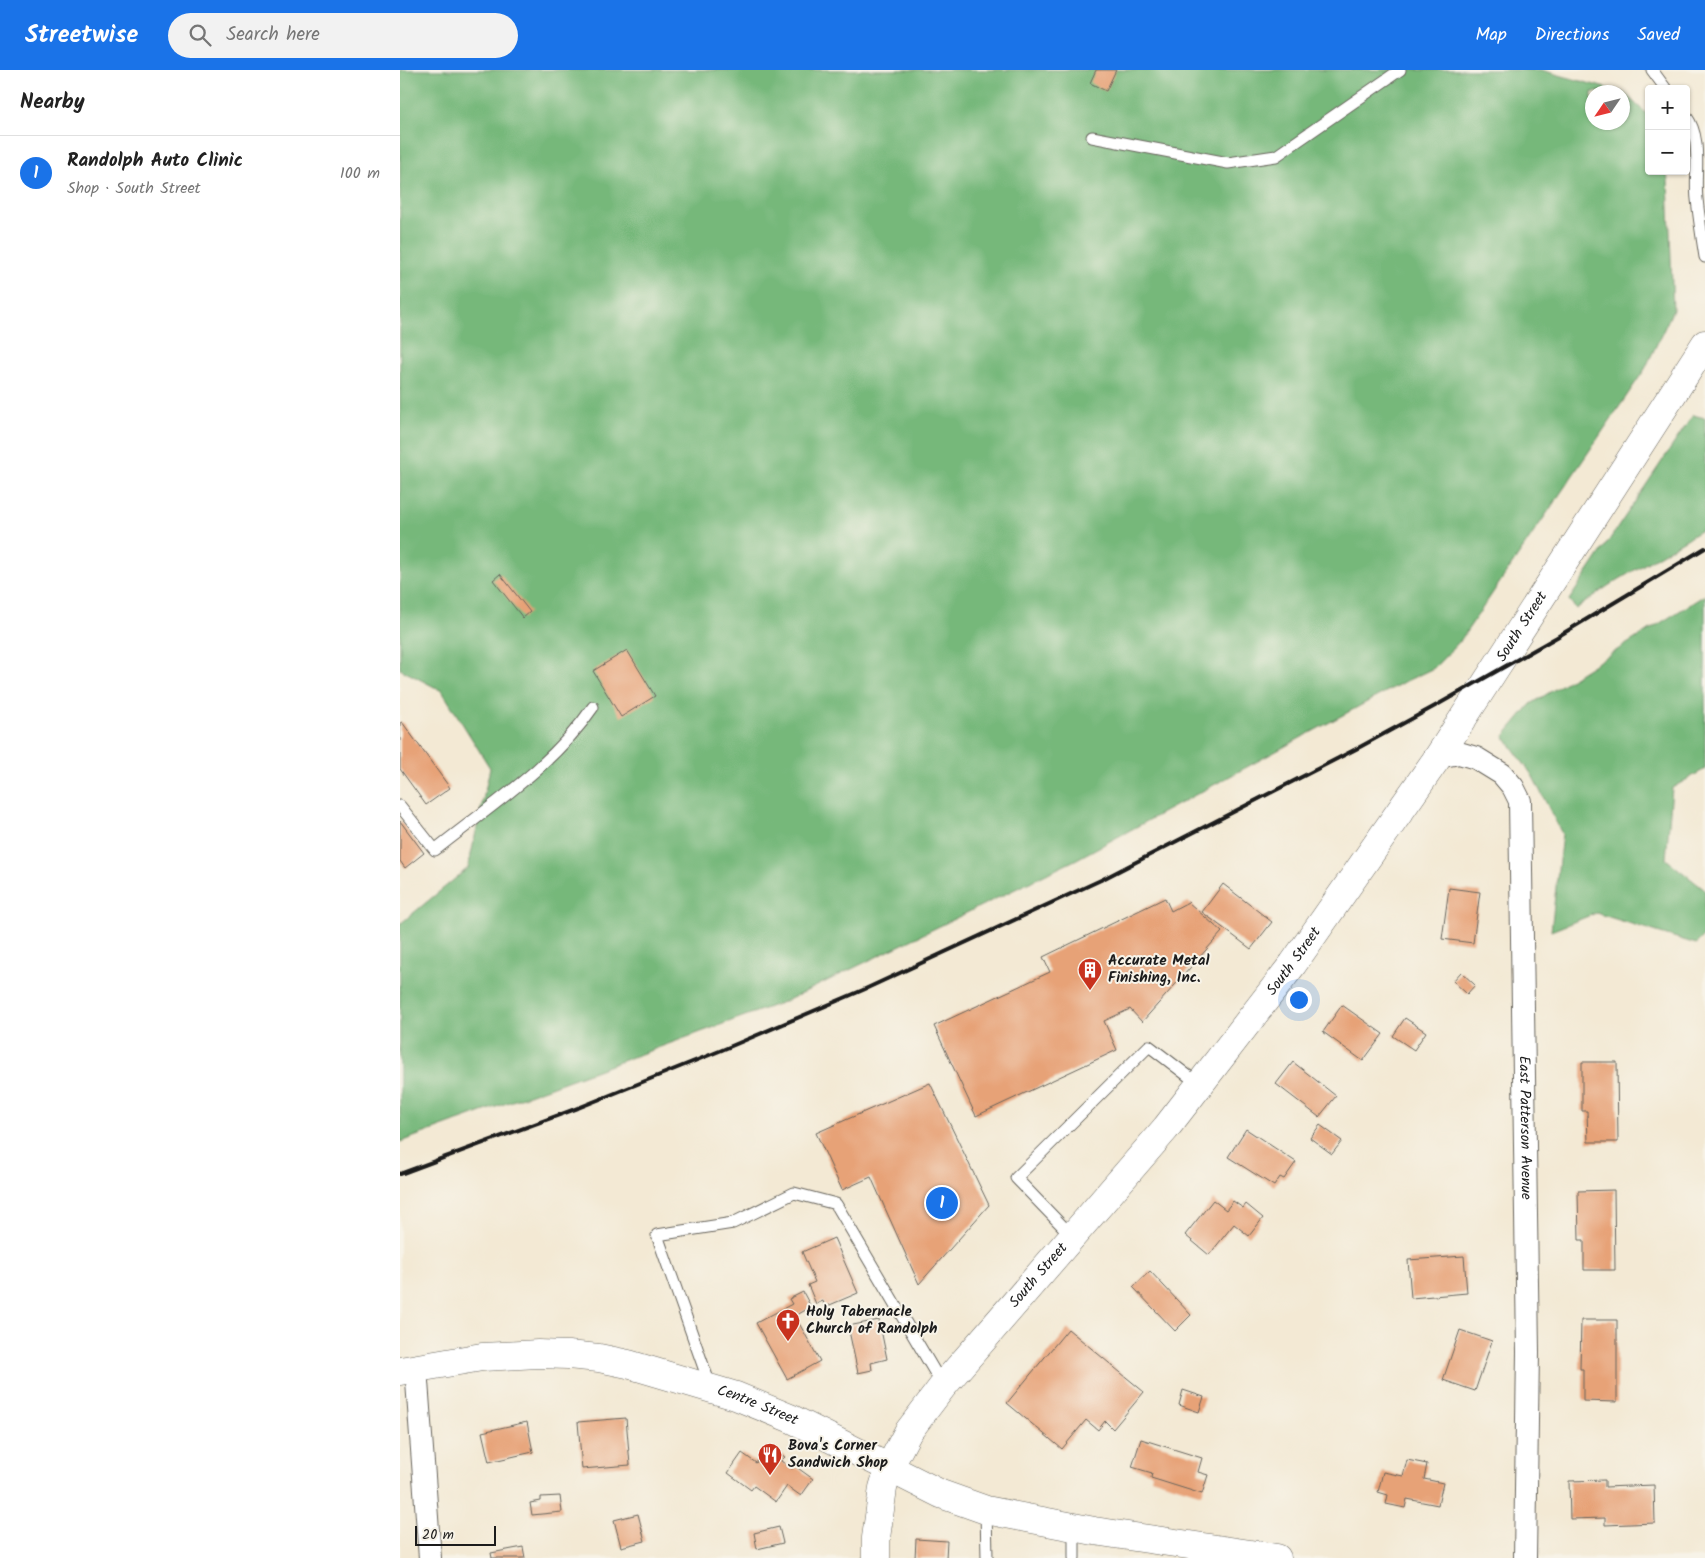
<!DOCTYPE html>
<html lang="en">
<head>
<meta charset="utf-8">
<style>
  body { margin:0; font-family:Kalam,sans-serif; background:#f2f2f2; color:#222 }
  .controls { position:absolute; right:15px; top:15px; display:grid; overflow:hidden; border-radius:5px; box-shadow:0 1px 4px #0004 }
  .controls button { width:45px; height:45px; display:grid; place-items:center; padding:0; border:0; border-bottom:1px solid #e0e0e0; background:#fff; color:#222; font:25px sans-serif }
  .compass { position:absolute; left:1185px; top:15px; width:45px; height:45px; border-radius:50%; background:#fff; box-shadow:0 1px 4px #0004; rotate:235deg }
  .scale { position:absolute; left:15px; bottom:12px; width:81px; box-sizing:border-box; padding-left:5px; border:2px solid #1c1c1c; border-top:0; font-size:14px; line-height:18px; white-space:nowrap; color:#1c1c1c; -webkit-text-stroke:4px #f7f3e8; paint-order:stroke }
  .you { position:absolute; left:898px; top:929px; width:18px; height:18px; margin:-12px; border:4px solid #fff; border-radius:50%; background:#1a73e8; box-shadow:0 0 0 8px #1a73e833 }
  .badge { display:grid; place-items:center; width:32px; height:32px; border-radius:50%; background:#1a73e8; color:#fff; font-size:16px; font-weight:700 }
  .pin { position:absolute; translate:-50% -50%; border:2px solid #fff; box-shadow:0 1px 5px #0006 }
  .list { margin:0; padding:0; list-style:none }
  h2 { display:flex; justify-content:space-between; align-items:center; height:65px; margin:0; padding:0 20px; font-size:21px }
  h2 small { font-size:16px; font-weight:400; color:#767676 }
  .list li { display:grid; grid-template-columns:32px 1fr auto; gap:15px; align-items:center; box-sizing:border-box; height:75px; padding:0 20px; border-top:1px solid #e0e0e0 }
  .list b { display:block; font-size:19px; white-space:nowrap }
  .list p { margin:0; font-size:16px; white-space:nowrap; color:#767676 }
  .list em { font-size:16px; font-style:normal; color:#767676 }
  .icon { flex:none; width:28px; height:28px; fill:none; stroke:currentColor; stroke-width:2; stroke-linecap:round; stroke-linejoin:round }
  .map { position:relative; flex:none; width:1305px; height:1488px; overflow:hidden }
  header { display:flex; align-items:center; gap:30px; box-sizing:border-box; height:70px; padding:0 25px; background:#1a73e8; color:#fff }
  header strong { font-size:24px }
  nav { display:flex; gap:28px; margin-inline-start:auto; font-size:18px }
  .search { width:350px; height:45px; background:#f2f2f2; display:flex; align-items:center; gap:12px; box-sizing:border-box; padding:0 18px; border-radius:28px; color:#767676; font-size:19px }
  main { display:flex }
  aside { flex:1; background:#fff }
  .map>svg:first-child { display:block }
  .forest { fill:#76b87a; stroke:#496a4b; fill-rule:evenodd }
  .building { fill:#e7a277 }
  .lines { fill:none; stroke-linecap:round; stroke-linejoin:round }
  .service-casing { stroke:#67645c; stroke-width:13 }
  .minor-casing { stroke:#67645c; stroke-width:24 }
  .secondary-casing { stroke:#67645c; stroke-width:29 }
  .service { stroke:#fff; stroke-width:11 }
  .minor { stroke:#fff; stroke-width:22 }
  .secondary { stroke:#fff; stroke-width:28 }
  .rail { stroke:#1c1c1c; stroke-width:4 }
  .labels { text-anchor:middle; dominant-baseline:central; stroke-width:4; stroke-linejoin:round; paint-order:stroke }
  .street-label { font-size:15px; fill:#1c1c1c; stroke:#f7f3e8 }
  .poi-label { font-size:15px; font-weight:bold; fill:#1c1c1c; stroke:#f7f3e8; text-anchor:start }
</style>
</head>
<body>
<header>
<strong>Streetwise</strong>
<div class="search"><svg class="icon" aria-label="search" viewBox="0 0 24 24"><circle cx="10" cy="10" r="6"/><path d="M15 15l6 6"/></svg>Search here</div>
<nav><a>Map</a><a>Directions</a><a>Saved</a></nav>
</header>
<main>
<aside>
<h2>Nearby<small></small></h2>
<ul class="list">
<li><span class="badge">1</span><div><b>Randolph Auto Clinic</b><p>Shop · South Street</p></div><em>100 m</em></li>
</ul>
</aside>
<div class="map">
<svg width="1305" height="1488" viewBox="0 0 1305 1488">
  <rect width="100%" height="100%" fill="#f7f3e8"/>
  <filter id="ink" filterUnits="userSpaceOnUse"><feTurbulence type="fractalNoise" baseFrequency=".02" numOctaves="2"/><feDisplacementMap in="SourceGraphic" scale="10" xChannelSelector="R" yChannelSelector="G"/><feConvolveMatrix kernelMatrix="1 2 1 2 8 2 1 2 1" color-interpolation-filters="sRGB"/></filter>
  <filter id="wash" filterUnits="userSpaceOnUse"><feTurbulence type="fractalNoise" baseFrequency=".0096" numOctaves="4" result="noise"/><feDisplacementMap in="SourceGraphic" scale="20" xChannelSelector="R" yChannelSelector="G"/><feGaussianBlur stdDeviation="1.12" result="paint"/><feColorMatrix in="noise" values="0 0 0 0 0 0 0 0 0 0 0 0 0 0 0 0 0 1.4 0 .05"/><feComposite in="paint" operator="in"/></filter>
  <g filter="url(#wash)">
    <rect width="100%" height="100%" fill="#f3e9d4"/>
    <!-- forest -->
    <g class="forest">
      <path d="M 0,0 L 1141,0 L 1224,23 L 1249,46 L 1249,101 L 1266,101 L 1268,110 L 1273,240 L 1245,299 L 1060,571 L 1034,598 L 1004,612 L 675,790 L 386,931 L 0,1072 L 0,854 L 68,798 L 90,698 L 42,621 L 0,599 ZM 1192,22 L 1222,22 L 1222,52 L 1192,52 Z"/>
      <polygon points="1293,345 1305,348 1305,458 1208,516 1176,539 1169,530"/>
      <polygon points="1305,525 1305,699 1272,718 1266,789 1305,820 1305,865 1296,874 1196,843 1151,861 1162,764 1132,705 1104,666 1131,634"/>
    </g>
    <g id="blocks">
      <!-- building -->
      <g class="building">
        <polygon points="696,0 716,0 706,21 690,13"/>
        <polygon points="100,504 130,542 123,548 93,510"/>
        <polygon points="227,580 255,626 221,647 193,601"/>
        <polygon points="2,652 50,718 26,735 0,699 0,653"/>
        <polygon points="0,751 24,783 5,798 0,791"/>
        <polygon points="823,814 872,852 851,879 802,842"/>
        <polygon points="1049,818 1080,822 1073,873 1042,869"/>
        <polygon points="765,828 771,841 788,832 822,862 742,952 730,939 704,951 717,980 576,1046 534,956 650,902 643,887"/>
        <polygon points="1061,902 1075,915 1067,924 1053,911"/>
        <polygon points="942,935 983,964 963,991 923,962"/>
        <polygon points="1005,948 1026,962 1014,980 993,966"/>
        <polygon points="893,992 936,1026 919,1047 876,1014"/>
        <polygon points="1182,992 1217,992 1218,1072 1188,1072 1187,1041 1182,1041"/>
        <polygon points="530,1013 589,1135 519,1214 471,1107 442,1120 416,1063"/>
        <polygon points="920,1055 942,1071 932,1084 910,1068"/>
        <polygon points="846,1059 896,1092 884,1109 880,1107 874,1116 828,1087"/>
        <polygon points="1214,1120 1215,1200 1184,1200 1184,1170 1179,1170 1178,1121"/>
        <polygon points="813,1130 826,1140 833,1131 843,1138 846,1134 863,1148 849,1166 834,1154 809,1185 785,1165"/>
        <polygon points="434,1168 458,1223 425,1237 423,1231 416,1234 408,1215 415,1212 402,1182"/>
        <polygon points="1064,1186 1067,1223 1011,1228 1008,1190"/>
        <polygon points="750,1201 791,1245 775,1261 733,1217"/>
        <polygon points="403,1222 411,1237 395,1246 420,1291 387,1309 356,1253 392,1234 389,1229"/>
        <polygon points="479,1250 487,1289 471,1293 472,1300 458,1303 448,1256"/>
        <polygon points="1181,1250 1217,1250 1217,1332 1183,1331 1183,1299 1180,1299"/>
        <polygon points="668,1259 744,1322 713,1359 705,1351 698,1360 686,1350 662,1379 607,1333"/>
        <polygon points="1060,1260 1092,1271 1075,1321 1043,1310"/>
        <polygon points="783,1320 804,1327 799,1342 779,1335"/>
        <polygon points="226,1348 230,1395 182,1399 178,1352"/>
        <polygon points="127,1352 133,1382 89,1392 82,1362"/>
        <polygon points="741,1369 802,1388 798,1402 808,1405 802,1424 751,1408 752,1403 732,1397"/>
        <polygon points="369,1376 385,1387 381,1391 392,1399 395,1396 413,1409 401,1426 387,1416 376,1432 354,1416 351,1420 328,1403 342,1383 356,1393"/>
        <polygon points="1007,1390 1027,1394 1024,1409 1043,1413 1038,1435 1007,1429 1005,1438 986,1434 988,1425 978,1422 983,1402 1003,1406"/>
        <polygon points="1205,1410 1205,1417 1254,1415 1255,1453 1205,1455 1205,1448 1170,1449 1169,1411"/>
        <polygon points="160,1426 162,1442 132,1445 130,1433 141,1431 141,1427"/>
        <polygon points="238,1444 245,1471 221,1477 214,1450"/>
        <polygon points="379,1457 383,1473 357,1479 354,1463"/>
        <polygon points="516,1469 547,1471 546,1488 515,1488"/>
        <polygon points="123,1477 125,1488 92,1488 91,1483"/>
      </g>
    </g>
  </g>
  <g filter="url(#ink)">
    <use href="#blocks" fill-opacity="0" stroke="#67645c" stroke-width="1"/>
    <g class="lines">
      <defs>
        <g id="service">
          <polyline points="1252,0 1266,19"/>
          <path d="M 1286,46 C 1303,69 1294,103 1297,129 C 1299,148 1302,168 1305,187"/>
          <polyline points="692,67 828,93 876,86 1000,0"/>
          <path d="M 0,736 L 35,780 C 90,736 153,696 193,637"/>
          <polyline points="672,1166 616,1108 749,976 800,1015"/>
          <polyline points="310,1315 257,1165 333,1153 394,1123 436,1134 543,1316"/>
          <polyline points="586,1440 587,1488"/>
          <polyline points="674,1488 674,1457"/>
        </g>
        <g id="minor">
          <path id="s1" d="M 1038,687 L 1059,683 L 1076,688 L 1102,704 L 1113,717 L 1120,731 L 1128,1282 L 1125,1488"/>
          <polyline points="16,1298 30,1488"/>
        </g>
        <g id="secondary">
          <path id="s2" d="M 0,1301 L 82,1287 L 138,1284 L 168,1285 L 199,1288 L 228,1294 L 336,1326 L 392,1349 L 541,1424 L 586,1440 L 694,1461 L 877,1488"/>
          <path id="s3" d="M 476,1488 L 476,1468 L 483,1418 L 489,1398 L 508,1362 L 543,1316 L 766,1058 L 893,894 L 1038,687 L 1305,274"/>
        </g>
      </defs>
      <!-- service casing -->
      <use href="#service" class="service-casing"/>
      <!-- minor casing -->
      <use href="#minor" class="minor-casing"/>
      <!-- secondary casing -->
      <use href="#secondary" class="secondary-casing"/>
      <!-- service -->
      <use href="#service" class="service"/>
      <!-- minor -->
      <use href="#minor" class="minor"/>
      <!-- secondary -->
      <use href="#secondary" class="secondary"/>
      <!-- rail -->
      <polyline class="rail" points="0,1104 178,1038 322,980 463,920 703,809 958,678 1037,635 1157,567 1305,478"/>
    </g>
  </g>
  <!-- icons -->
  <defs>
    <symbol id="building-pin" viewBox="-11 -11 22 30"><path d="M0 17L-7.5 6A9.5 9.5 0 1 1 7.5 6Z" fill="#c8321e" stroke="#f7f3e8"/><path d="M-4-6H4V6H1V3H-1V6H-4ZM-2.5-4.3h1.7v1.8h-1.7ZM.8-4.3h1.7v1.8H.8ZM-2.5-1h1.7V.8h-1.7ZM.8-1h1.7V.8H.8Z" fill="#fff"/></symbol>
    <symbol id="church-pin" viewBox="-11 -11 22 30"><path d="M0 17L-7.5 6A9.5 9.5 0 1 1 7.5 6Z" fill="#c8321e" stroke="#f7f3e8"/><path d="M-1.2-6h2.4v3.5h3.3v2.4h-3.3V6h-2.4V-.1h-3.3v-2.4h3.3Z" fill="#fff"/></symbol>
    <symbol id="restaurant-pin" viewBox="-11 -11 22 30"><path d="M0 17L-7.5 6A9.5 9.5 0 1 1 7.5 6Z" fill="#c8321e" stroke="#f7f3e8"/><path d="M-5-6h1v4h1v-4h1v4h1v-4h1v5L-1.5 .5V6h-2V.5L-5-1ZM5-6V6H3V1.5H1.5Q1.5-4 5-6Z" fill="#fff"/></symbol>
  </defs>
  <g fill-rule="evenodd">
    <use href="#building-pin" x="676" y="886" width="28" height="38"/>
    <use href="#church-pin" x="374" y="1237" width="28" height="38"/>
    <use href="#restaurant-pin" x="356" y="1371" width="28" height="38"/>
  </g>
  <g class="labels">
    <!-- street labels -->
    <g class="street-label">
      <text stroke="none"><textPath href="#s3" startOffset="1146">South Street</textPath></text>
      <text stroke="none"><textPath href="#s3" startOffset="741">South Street</textPath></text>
      <text stroke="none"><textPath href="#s1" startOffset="429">East Patterson Avenue</textPath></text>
      <text stroke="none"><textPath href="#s3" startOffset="336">South Street</textPath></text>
      <text stroke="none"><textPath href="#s2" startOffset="366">Centre Street</textPath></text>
    </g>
    <!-- poi labels -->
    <g class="poi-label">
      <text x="708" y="891">Accurate Metal<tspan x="708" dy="17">Finishing, Inc.</tspan></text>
      <text x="406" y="1242">Holy Tabernacle<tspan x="406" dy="17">Church of Randolph</tspan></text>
      <text x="388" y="1376">Bova's Corner<tspan x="388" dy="17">Sandwich Shop</tspan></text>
    </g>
  </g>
</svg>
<div class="controls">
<button>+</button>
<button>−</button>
</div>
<svg class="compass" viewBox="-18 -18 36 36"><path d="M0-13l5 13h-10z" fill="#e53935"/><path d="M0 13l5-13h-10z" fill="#767676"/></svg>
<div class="scale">20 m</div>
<div class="you"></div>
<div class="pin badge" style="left:542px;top:1133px">1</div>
</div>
</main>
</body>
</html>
